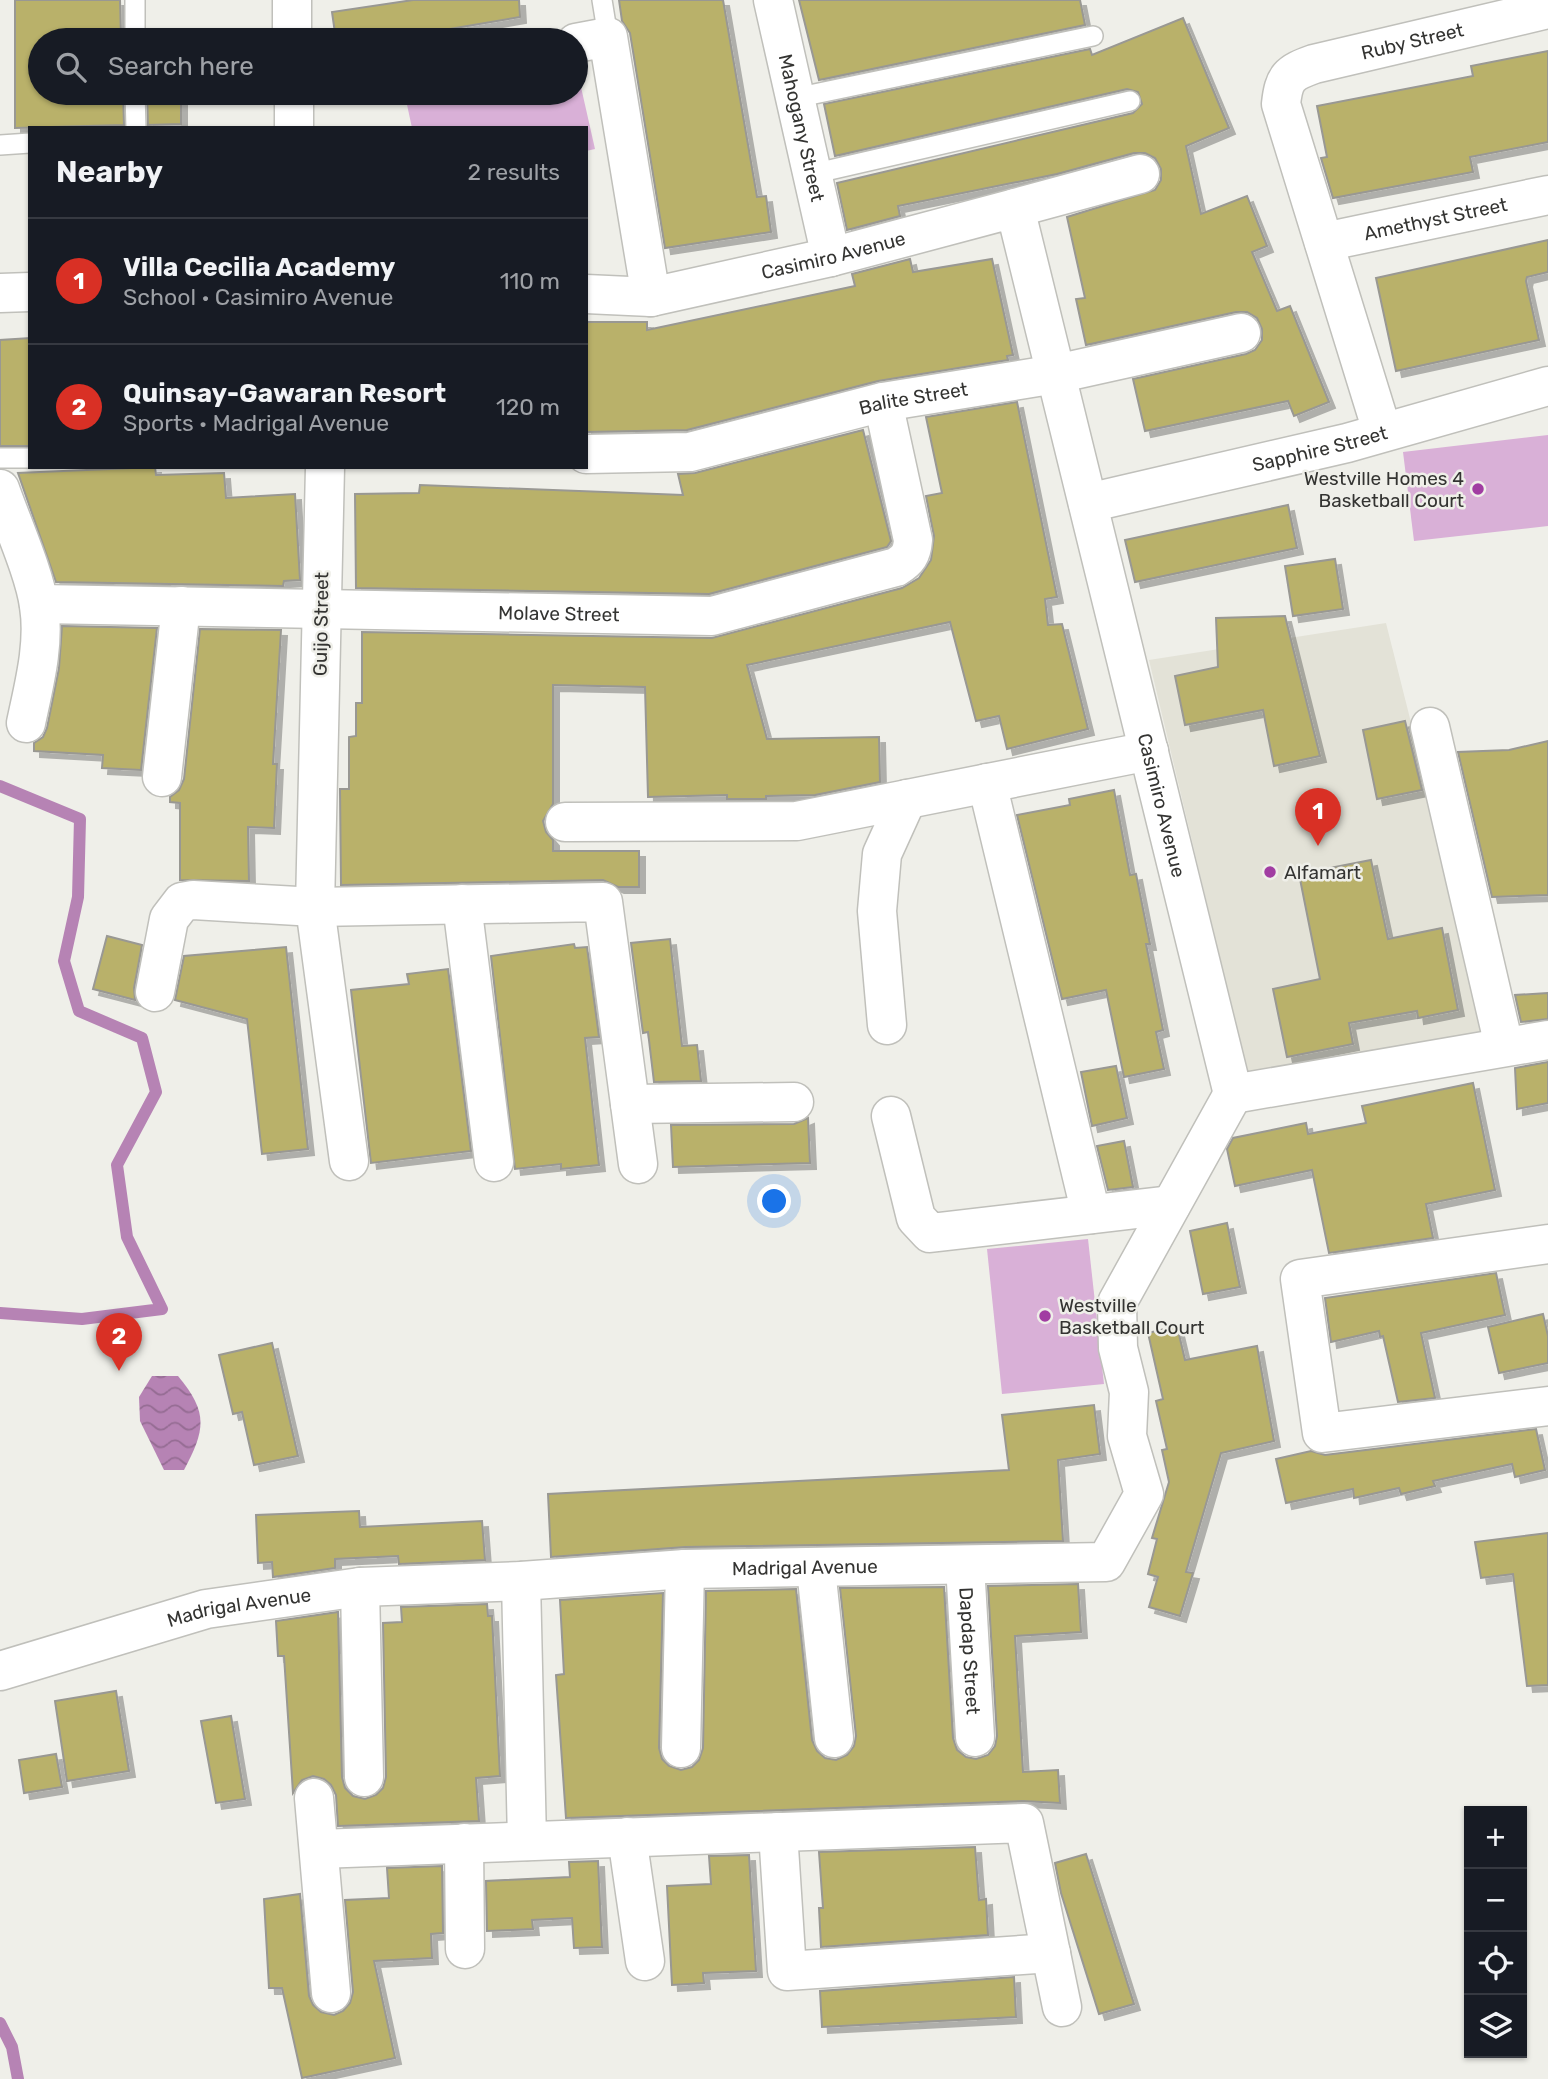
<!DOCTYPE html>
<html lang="en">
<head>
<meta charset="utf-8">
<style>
  body { margin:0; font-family:Rubik,sans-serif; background:#20242c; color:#f1f3f6 }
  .controls { position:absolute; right:21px; bottom:21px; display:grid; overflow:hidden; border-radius:0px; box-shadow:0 2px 5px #0004 }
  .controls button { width:63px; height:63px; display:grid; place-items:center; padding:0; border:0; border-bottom:2px solid #363941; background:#171b24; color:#f1f3f6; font:35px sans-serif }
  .you { position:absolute; left:775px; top:1202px; width:24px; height:24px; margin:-18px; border:5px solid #fff; border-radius:50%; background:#1a73e8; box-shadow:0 0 0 10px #1a73e833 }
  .badge { display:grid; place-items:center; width:46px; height:46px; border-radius:50%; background:#d93025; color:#fff; font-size:23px; font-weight:700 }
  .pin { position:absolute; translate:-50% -58px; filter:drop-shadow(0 2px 4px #0008) }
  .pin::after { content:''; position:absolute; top:37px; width:24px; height:21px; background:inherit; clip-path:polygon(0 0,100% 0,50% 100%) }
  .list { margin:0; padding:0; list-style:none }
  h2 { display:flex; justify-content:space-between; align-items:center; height:91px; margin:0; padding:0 28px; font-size:30px }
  h2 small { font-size:23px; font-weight:400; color:#9ea1a6 }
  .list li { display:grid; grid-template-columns:46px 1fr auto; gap:21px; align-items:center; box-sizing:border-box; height:126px; padding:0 28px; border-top:2px solid #363941 }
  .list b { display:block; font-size:26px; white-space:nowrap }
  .list p { margin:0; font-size:23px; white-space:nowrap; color:#9ea1a6 }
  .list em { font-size:23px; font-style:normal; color:#9ea1a6 }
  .icon { flex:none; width:38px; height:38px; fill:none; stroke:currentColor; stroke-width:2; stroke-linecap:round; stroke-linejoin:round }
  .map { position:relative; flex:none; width:1548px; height:2079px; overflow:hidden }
  .search { position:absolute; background:#171b24; box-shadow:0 2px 5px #0004; left:28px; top:28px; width:560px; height:77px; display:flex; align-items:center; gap:18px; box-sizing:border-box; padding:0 24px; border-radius:38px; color:#9ea1a6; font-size:26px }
  .panel { position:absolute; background:#171b24; box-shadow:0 2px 5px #0004; left:28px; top:126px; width:560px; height:343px; border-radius:0px }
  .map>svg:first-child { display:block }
  .built { fill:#e3e2d7 }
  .grass { fill:#d9b0d7 }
  .water { fill:url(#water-waves) }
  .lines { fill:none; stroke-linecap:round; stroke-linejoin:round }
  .stream { stroke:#b683b4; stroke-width:12 }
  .building { fill:#b9b16b; stroke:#999893; stroke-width:2; filter:url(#shadow) }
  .lane-casing { stroke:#c0c0bb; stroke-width:22 }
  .street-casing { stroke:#c0c0bb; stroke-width:41 }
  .secondary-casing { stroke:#c0c0bb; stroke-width:41 }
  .lane { stroke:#fff; stroke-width:19 }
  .street { stroke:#fff; stroke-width:38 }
  .secondary { stroke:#fff; stroke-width:38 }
  .poi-dot { fill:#a13da2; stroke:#efefe9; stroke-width:2.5 }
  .labels { text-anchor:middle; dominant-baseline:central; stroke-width:5; stroke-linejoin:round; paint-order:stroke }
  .street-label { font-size:19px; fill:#343432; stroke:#efefe9 }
  .poi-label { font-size:19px; fill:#343432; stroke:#efefe9; text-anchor:start }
</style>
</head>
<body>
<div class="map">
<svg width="1548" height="2079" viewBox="0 0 1548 2079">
  <defs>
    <pattern id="water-waves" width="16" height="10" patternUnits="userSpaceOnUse" patternTransform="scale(1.75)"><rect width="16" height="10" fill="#b683b4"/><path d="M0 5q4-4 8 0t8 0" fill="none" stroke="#956c93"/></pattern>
    <filter id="shadow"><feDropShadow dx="6" dy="6" stdDeviation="0" flood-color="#0004"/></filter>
  </defs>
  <rect width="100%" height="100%" fill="#efefe9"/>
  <!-- built -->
  <polygon class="built" points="1386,623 1489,1033 1247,1072 1149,660"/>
  <!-- grass -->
  <g class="grass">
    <polygon points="576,65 595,149 586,151 586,128 412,128 406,100 440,93 576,93"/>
    <polygon points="1548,435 1548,526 1414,541 1403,452"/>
    <polygon points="1088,1239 1104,1384 1002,1394 987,1249"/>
  </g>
  <!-- water -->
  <path class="water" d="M 152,1376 L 178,1376 C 209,1413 205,1430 184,1470 L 164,1470 L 140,1421 L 139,1397 Z"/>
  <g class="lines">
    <!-- stream -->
    <g class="stream">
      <polyline points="0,786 80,819 78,897 64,961 79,1011 142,1038 156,1092 117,1165 127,1237 162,1309 82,1319 0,1313"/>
      <polyline points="0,2023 12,2047 18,2079"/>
    </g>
  </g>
  <!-- building -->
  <g class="building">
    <polygon points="15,0 120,0 121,40 40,40 40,93 123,93 124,125 15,128"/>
    <polygon points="413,0 519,0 520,17 385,40 336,40 332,12"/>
    <polygon points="619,0 723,0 757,197 766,196 771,232 665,248 630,33 622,21"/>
    <polygon points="799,0 1080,0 1085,25 819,80"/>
    <polygon points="1183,18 1229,128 1186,146 1201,214 1247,196 1267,246 1252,252 1277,311 1290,306 1329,402 1294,416 1288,401 1145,431 1133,379 1246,354 1255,350 1262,340 1262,329 1257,318 1247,312 1236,312 1086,345 1076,299 1085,298 1067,217 1155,190 1161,180 1161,169 1155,158 1145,153 1134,153 1057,174 898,206 900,216 847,230 837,183 1133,113 1142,104 1138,92 1127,89 835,156 824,104 1090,49 1092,55"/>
    <polygon points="1548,51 1548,142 1470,157 1473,172 1333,198 1321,158 1327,157 1317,106 1473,76 1471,66"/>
    <polygon points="147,93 181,93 181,124 148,125"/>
    <polygon points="1548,240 1548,272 1527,277 1526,281 1539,340 1396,371 1376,278"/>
    <polygon points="910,259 913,272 992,259 1013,355 1007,356 1008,360 878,381 687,430 586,432 586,322 647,322 647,330 855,286 852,274"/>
    <polygon points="30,338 30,446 0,446 0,340"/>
    <polygon points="1017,402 1057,597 1045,599 1048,625 1062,624 1088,729 1007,749 999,716 976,721 950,622 747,665 767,739 879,737 880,782 815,795 766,796 766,799 727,799 727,795 648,797 645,687 553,685 553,804 543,821 546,832 553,840 553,851 639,851 639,887 618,887 603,880 341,885 340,789 349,789 349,737 356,736 356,703 362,703 362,632 712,638 902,588 919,578 931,560 934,536 926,496 942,493 926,417"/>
    <polygon points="863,430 891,541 887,547 709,594 356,588 355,494 419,493 420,485 683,495 678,474 695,473"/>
    <polygon points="155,467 156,475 224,473 226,498 295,494 300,580 284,581 283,586 56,582 18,473"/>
    <polygon points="1288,505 1297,548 1135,582 1125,540"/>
    <polygon points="1335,559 1343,609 1293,616 1285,566"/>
    <polygon points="1285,616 1320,756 1274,766 1263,710 1185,725 1175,676 1218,667 1216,618"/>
    <polygon points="62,626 157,628 141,770 102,768 103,755 34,751 34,743 43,737 47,728 59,668"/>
    <polygon points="200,629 281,630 273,764 277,764 274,828 248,827 249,881 180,880 180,803 170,802 170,797 179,790 184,779"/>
    <polygon points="1405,721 1422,790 1377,799 1363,730"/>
    <polygon points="1548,741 1548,895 1492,897 1458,752 1509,750"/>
    <polygon points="1114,790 1130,875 1136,874 1150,944 1146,944 1163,1030 1156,1032 1164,1069 1124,1077 1106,990 1062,999 1017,815 1070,805 1069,799"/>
    <polygon points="1371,860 1388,939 1442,928 1458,1010 1418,1018 1417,1011 1349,1023 1353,1044 1287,1057 1273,989 1320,979 1299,874"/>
    <polygon points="107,936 142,945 134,988 135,1000 93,989"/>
    <polygon points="670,939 682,1046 697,1045 701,1081 654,1082 648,1032 643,1033 631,943"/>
    <polygon points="574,944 575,948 587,947 599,1037 585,1038 599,1165 561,1169 561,1164 515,1169 491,956"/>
    <polygon points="286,947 308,1149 262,1154 247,1019 175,1000 184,956"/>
    <polygon points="448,969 471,1151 371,1163 351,990 409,984 407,974"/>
    <polygon points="1548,993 1548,1019 1521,1022 1515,995"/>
    <polygon points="1548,1062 1548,1103 1517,1109 1515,1068"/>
    <polygon points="1116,1066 1127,1118 1092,1126 1081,1072"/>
    <polygon points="1473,1083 1495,1190 1426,1204 1433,1238 1329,1253 1312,1170 1235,1186 1227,1149 1233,1138 1306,1123 1308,1134 1366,1123 1362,1106"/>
    <polygon points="808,1118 810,1163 673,1167 671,1125 794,1124"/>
    <polygon points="1124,1141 1133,1187 1108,1190 1097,1146"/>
    <polygon points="1227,1223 1240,1287 1203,1294 1190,1231"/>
    <polygon points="1496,1273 1505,1315 1421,1333 1435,1398 1398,1402 1383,1336 1380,1337 1379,1331 1331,1342 1325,1298"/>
    <polygon points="1543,1314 1548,1336 1548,1363 1499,1373 1488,1327"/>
    <polygon points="1177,1326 1185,1360 1257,1346 1274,1441 1221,1453 1186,1572 1193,1573 1180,1616 1149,1607 1158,1577 1148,1574 1157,1539 1152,1538 1169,1482 1162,1450 1167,1449 1156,1401 1163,1399 1148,1333"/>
    <polygon points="272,1343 298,1456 254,1465 242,1412 233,1414 219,1355"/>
    <polygon points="1094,1405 1100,1454 1058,1460 1063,1541 685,1547 551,1557 548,1494 1009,1470 1002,1415"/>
    <polygon points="1536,1429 1545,1470 1515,1477 1512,1464 1433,1481 1435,1486 1401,1494 1399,1488 1354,1498 1353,1489 1286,1503 1276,1459 1311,1451 1325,1455"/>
    <polygon points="359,1511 360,1527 482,1521 485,1560 399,1564 398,1556 335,1559 335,1568 273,1577 272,1562 258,1563 256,1515"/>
    <polygon points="1548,1533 1548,1685 1527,1686 1513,1574 1481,1578 1475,1542"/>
    <polygon points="1078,1584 1081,1632 1015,1636 1023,1772 1058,1770 1060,1803 1023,1801 566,1818 556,1675 564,1674 560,1600 663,1593 659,1748 662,1759 669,1766 681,1770 692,1767 699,1760 703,1748 706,1591 796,1589 812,1740 817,1751 825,1758 836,1760 847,1755 854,1746 856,1736 840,1588 944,1587 953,1738 957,1750 966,1757 976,1759 988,1755 995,1746 997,1736 988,1586"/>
    <polygon points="487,1604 488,1616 492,1616 500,1776 476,1778 479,1821 338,1826 336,1795 331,1785 324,1779 313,1776 302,1780 293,1793 284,1656 278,1656 276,1621 338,1612 342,1777 345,1788 353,1796 365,1799 376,1795 383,1788 386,1777 383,1623 402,1622 401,1607"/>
    <polygon points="116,1691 129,1771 67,1781 55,1701"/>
    <polygon points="231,1716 245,1799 216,1803 201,1721"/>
    <polygon points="56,1754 62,1787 24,1793 19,1760"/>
    <polygon points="975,1847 979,1900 986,1899 988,1935 821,1947 819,1908 823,1908 819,1852"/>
    <polygon points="1086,1854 1134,2004 1099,2014 1061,1893 1055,1863"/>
    <polygon points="749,1855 756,1971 703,1973 704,1983 672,1985 667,1886 711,1884 709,1856"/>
    <polygon points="598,1861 602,1947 574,1948 572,1918 532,1920 533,1929 487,1931 486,1881 570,1877 569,1862"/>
    <polygon points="442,1866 443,1933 431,1934 432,1958 374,1961 395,2058 302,2078 282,1988 269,1988 264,1899 300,1894 309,1996 313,2005 321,2012 334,2015 343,2011 350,2003 353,1992 345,1900 389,1898 387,1868"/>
    <polygon points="1014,1977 1016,2017 822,2027 820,1991"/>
  </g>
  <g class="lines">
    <defs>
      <g id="lane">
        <polyline points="135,0 135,40"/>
        <polyline points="602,0 608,37"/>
        <polyline points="135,93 136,128"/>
        <polyline points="795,98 1093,36"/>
        <polyline points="0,145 30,143"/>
        <polyline points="812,174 1130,101"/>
        <polyline points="0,458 30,458"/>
      </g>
      <g id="street">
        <polyline points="292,0 292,40"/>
        <path id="s1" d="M 773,0 L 831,257"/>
        <polyline points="576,43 608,37 651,297"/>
        <polyline points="294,93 294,128"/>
        <polyline points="1015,208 1140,174"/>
        <path id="s2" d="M 1324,242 L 1548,195"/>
        <path id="s3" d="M 1382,431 L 1281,104 C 1284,77 1289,73 1314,64 L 1548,9"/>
        <path id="s4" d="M 586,454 L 690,452 L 883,402 L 1056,374 L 1241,333"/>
        <polyline points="325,467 315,907 349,1161"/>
        <path d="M 0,489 C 11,521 35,574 39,606 C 45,644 34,685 26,723"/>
        <path id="s5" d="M 1088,503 L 1347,443 L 1548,386"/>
        <path id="s6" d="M 39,604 L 712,616 L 896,567 C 908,560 912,554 913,540 L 883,402"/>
        <polyline points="1430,727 1504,1046"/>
        <polyline points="162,777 181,606"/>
        <polyline points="987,783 1091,1214"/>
        <polyline points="565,822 797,821 1149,751"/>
        <polyline points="462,904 494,1162"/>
        <polyline points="155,992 169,919 182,902 193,900 315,907 603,902 638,1164"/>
        <polyline points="887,1025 877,911 882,854 907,799"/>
        <polyline points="630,1104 794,1102"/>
        <polyline points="891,1116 916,1218 930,1233 1171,1205"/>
        <polyline points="1548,1244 1300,1279 1322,1433 1548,1406"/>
        <path id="s7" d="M 965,1565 L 975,1737"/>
        <polyline points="816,1569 834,1738"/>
        <polyline points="521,1581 527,1841"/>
        <polyline points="360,1587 364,1777"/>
        <path id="s8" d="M 0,1671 L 206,1609 L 360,1587 L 521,1581 L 685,1569 L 1106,1562 L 1144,1494 L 1127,1436 L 1129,1392 L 1118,1348 L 1117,1303 L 1233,1094"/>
        <polyline points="681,1748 685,1569"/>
        <polyline points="314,1798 331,1993"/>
        <polyline points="778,1832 787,1971 1051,1953"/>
        <polyline points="627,1837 645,1961"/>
        <polyline points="464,1843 465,1949"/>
        <polyline points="319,1849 1024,1823 1062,2007"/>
      </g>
      <g id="secondary">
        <polyline points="0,293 30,292"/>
        <path id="s9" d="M 586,294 L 651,297 L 831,257 L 1015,208 L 1233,1094 L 1548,1040"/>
      </g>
    </defs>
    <!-- lane casing -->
    <use href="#lane" class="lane-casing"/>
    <!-- street casing -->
    <use href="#street" class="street-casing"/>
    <!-- secondary casing -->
    <use href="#secondary" class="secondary-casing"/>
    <!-- lane -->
    <use href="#lane" class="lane"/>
    <!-- street -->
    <use href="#street" class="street"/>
    <!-- secondary -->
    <use href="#secondary" class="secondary"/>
  </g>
  <!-- markers -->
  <g class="poi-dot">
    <circle cx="1478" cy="489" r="7"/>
    <circle cx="1270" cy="872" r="7"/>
    <circle cx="1045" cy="1316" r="7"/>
  </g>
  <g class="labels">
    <!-- street labels -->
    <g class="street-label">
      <text stroke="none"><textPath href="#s3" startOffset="500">Ruby Street</textPath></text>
      <text stroke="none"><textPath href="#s1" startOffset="131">Mahogany Street</textPath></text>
      <text stroke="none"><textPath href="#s2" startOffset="114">Amethyst Street</textPath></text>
      <text stroke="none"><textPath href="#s9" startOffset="252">Casimiro Avenue</textPath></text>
      <text stroke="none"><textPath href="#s4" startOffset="334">Balite Street</textPath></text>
      <text stroke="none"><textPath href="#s5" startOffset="238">Sapphire Street</textPath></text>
      <text stroke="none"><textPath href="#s6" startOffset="520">Molave Street</textPath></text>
      <text transform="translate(321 624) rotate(-89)">Guijo Street</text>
      <text stroke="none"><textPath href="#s9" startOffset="1055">Casimiro Avenue</textPath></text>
      <text stroke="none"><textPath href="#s8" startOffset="816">Madrigal Avenue</textPath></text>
      <text stroke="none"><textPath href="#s8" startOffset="248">Madrigal Avenue</textPath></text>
      <text stroke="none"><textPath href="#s7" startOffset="86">Dapdap Street</textPath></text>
    </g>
    <!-- poi labels -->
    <g class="poi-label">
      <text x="1464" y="478" text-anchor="end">Westville Homes 4<tspan x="1464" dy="22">Basketball Court</tspan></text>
      <text x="1284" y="872">Alfamart</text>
      <text x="1059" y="1305">Westville<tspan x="1059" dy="22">Basketball Court</tspan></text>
    </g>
  </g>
</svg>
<div class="controls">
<button>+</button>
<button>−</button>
<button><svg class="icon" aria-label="locate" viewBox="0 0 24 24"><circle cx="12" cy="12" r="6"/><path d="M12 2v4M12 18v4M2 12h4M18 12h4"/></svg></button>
<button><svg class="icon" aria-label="layers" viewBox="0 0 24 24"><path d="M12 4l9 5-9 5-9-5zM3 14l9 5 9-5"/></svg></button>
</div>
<div class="you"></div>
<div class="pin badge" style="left:1318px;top:846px">1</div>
<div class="pin badge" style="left:119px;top:1371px">2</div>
<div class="search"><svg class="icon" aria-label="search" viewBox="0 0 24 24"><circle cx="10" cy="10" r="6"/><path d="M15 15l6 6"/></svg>Search here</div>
<section class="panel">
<h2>Nearby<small>2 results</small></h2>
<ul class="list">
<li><span class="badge">1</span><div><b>Villa Cecilia Academy</b><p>School · Casimiro Avenue</p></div><em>110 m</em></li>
<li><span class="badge">2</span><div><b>Quinsay-Gawaran Resort</b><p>Sports · Madrigal Avenue</p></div><em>120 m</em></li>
</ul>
</section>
</div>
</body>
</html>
